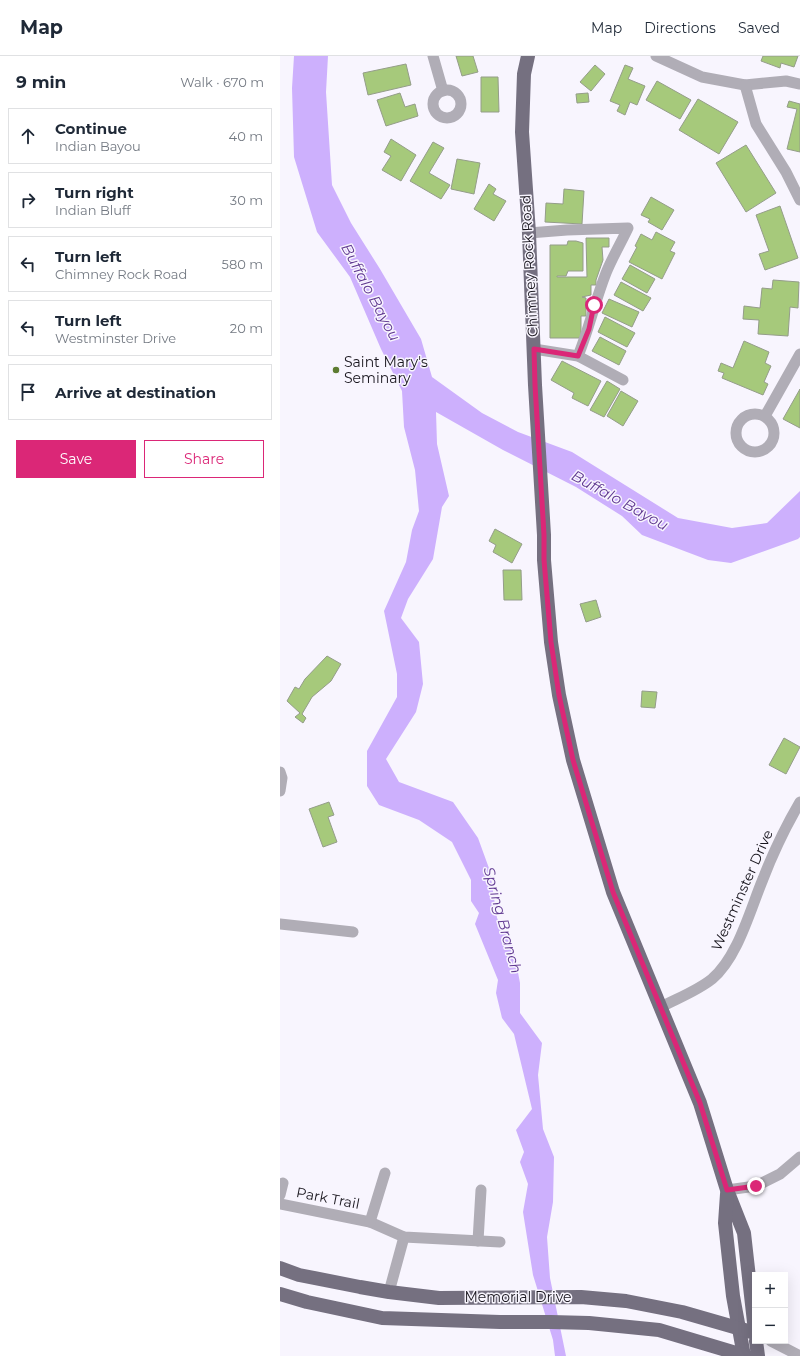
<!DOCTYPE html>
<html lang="en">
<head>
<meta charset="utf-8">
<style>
  body { margin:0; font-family:Montserrat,sans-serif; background:#f2f2f3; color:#1f2937 }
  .controls { position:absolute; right:12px; bottom:12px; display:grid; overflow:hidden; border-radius:0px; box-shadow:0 4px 16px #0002 }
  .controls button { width:36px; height:36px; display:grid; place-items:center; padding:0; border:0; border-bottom:1px solid #e0e1e3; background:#fff; color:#1f2937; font:20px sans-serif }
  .stop { position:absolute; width:12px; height:12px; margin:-9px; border:3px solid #db2777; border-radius:50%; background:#fff }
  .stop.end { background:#db2777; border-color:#fff; box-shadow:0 1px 4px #0008 }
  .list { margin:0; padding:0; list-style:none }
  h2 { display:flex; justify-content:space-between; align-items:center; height:52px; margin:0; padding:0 16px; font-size:17px }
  h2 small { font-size:13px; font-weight:400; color:#747a83 }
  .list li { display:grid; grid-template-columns:26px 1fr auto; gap:12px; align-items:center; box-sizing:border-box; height:56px; margin:0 8px 8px; padding:0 8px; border:1px solid #e0e1e3; border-radius:0px }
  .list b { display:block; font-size:15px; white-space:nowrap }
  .list p { margin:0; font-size:13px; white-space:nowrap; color:#747a83 }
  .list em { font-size:13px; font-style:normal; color:#747a83 }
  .actions { display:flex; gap:8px; padding:12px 16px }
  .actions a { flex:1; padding:9px 0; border:1px solid #db2777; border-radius:0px; text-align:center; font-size:14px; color:#db2777 }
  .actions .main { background:#db2777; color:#fff }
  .icon { flex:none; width:22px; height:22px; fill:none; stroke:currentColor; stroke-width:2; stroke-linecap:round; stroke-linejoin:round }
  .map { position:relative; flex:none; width:520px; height:1300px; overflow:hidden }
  header { display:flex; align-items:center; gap:24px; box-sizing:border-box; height:56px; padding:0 20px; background:#fff; border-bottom:1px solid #e0e1e3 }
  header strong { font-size:19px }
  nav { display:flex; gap:22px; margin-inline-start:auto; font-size:14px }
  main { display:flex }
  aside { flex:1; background:#fff }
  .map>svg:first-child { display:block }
  .water { fill:#cdb0fd }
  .building { fill:#a6c97b; stroke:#949d89 }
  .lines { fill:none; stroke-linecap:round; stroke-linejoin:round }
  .minor { stroke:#b0adb6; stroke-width:11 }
  .major { stroke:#757080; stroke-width:14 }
  .route { stroke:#db2777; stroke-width:5 }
  .poi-dot { fill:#5d7b31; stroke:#f8f5fe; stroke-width:1.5 }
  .labels { text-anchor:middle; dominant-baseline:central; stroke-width:3; stroke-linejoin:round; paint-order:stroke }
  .street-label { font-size:14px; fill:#18151d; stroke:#f8f5fe }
  .poi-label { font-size:14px; fill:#18151d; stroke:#f8f5fe; text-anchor:start }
  .water-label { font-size:15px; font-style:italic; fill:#603991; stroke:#f8f5fe }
</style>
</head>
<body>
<header>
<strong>Map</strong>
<nav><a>Map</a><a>Directions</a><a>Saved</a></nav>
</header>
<main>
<aside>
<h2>9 min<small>Walk · 670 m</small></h2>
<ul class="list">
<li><svg class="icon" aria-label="ahead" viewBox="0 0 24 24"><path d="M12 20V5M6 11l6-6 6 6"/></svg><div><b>Continue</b><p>Indian Bayou</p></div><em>40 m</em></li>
<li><svg class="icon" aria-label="right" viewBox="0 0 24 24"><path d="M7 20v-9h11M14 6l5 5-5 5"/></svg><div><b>Turn right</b><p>Indian Bluff</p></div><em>30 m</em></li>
<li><svg class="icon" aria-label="left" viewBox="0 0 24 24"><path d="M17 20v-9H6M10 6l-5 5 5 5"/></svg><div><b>Turn left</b><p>Chimney Rock Road</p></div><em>580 m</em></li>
<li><svg class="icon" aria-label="left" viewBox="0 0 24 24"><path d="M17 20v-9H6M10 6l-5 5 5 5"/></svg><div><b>Turn left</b><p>Westminster Drive</p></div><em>20 m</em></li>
<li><svg class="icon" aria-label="arrive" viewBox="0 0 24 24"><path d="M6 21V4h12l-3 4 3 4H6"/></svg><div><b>Arrive at destination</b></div></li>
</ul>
<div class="actions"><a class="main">Save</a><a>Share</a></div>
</aside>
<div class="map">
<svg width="520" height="1300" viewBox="0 0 520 1300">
  <rect width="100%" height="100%" fill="#f8f5fe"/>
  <!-- water -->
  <polygon class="water" points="14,0 48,0 46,36 52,129 71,167 100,213 141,283 152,321 202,357 238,376 292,396 398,462 452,472 487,467 520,435 520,481 518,483 451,507 428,504 362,479 342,460 296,431 223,394 156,356 157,388 169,440 162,451 153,503 128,543 121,562 139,586 143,628 136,656 106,703 119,726 173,746 198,782 210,815 217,862 233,890 240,927 240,957 262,987 258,1019 263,1073 274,1101 273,1146 267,1181 270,1222 286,1300 275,1300 273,1284 253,1219 243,1156 248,1128 240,1106 244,1096 236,1074 252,1053 234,978 222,962 216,937 218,924 195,868 199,857 191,845 191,824 172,786 139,764 99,749 87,730 87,695 117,641 117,618 104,555 126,506 132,474 139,455 135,414 124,371 122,335 101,293 70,221 37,176 14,101 12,32"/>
  <!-- building -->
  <g class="building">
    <polygon points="176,0 193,0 198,16 182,20"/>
    <polygon points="483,0 518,0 514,11 501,7 500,12 481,5"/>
    <polygon points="126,8 131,29 88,39 83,17"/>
    <polygon points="315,9 325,18 311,35 300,26"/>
    <polygon points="345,9 353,12 348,23 365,30 357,49 350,46 345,59 337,55 340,49 330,45"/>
    <polygon points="201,21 218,21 219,56 201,56"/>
    <polygon points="377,25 411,44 400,63 366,44"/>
    <polygon points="120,37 125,51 135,48 138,60 106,70 97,44"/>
    <polygon points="308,37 309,46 297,47 296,38"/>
    <polygon points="418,43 458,66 439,98 399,74"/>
    <polygon points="509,45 520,48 520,96 507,93 517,53 507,51"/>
    <polygon points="111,83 136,99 121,125 102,114 111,100 104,96"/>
    <polygon points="153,86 164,92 149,117 170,129 161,143 130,125"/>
    <polygon points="466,89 496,137 466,156 436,107"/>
    <polygon points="177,103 200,107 194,138 171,133"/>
    <polygon points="209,128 216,133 213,138 226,145 214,165 194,153"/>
    <polygon points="284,133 304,135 302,168 265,166 266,147 283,148"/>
    <polygon points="371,141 394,154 382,174 368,166 370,163 361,159"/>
    <polygon points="500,150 518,202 485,214 479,198 489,195 476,159"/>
    <polygon points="376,176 395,186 390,195 395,197 382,223 349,206 357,191 355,190 361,178 372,184"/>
    <polygon points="306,182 329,182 329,191 322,191 323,204 316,224 316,229 311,229 311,239 302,241 306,242 306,260 301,260 301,278 300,282 270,282 270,189 287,189 288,185 296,185 303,187 303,215 288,215 286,220 277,220 277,221 307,221"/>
    <polygon points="350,209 375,223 367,237 342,223"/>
    <polygon points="493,224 519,226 518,252 510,251 508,280 478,278 479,264 463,263 464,250 480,252 482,232 492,233"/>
    <polygon points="341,226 371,242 363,255 334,239"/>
    <polygon points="329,243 359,256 352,271 322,257"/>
    <polygon points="325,261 355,277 347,291 318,276"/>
    <polygon points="320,281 346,295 339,309 312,295"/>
    <polygon points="464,285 489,296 485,307 491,310 484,326 488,328 483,339 442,322 444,317 438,315 441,307 453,312"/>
    <polygon points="282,305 321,325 308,350 292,342 294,337 271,324"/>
    <polygon points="327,325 340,333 324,361 310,354"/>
    <polygon points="520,333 520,372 503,363"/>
    <polygon points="341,335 358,345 343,370 327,360"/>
    <polygon points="215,473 242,488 232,507 213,496 216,489 209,485"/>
    <polygon points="223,514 241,514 242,544 224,544"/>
    <polygon points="316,544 321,561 306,566 300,548"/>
    <polygon points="47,600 61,608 51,625 32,641 22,658 26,662 23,667 15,661 20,657 7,645 15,631 19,633 25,623"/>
    <polygon points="362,635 377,636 375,652 361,651"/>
    <polygon points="504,682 520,691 506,718 489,709"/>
    <polygon points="49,746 54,759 48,761 57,786 43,791 29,753"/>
  </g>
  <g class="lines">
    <!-- minor -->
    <g class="minor">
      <polyline points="153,0 163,35"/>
      <polyline points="376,0 422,21 465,29 506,25 520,28"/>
      <polyline points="465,29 476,68 506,116 520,144"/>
      <circle cx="167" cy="48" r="14"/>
      <path d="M 249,177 L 287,174 L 348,172 C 341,187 332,202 326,217 C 315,245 309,273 298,300"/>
      <polyline points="254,293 298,300 343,324"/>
      <circle cx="475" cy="377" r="19"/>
      <polyline points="485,360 520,298"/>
      <polyline points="0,716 2,722 0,735"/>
      <polyline points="0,868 73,876"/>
      <path d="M 381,951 C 398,942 417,935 432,923 C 458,901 470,854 483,823 C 493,797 506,770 520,746"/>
      <polyline points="447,1134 476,1130 500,1118 520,1101"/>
      <polyline points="0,1139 3,1127"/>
      <polyline points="0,1148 90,1166 124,1181 220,1186"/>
      <polyline points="90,1166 105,1117"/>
      <polyline points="198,1185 201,1134"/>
      <polyline points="109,1236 124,1181"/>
      <polyline points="491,1285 520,1300"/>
    </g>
    <!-- major -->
    <g class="major">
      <polyline points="248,0 244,18 242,76 249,177 255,329 264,479 264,504 271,586 279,639 293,704 333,836 420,1047 447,1134 464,1177 475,1275"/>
      <polyline points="447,1138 445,1167 453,1240 464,1300"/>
      <polyline points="0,1212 19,1219 80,1231 109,1236 159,1242 301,1241 346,1245 402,1256 475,1277"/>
      <polyline points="0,1238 27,1246 102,1262 220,1266 271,1266 309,1267 379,1274 466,1300"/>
      <polyline points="476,1285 478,1300"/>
    </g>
  </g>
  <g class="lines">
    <!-- route -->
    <polyline class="route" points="314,249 309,273 298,300 254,293 255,329 264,479 264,504 271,586 279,639 293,704 333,836 420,1047 447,1134 476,1130"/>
  </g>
  <!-- markers -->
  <circle class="poi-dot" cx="56" cy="314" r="4"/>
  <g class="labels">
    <!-- street labels -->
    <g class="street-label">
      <text transform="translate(249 210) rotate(-93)">Chimney Rock Road</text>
      <text transform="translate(462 834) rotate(-66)">Westminster Drive</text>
      <text transform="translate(48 1142) rotate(11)">Park Trail</text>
      <text x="238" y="1241">Memorial Drive</text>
    </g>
    <!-- poi labels -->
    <g class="poi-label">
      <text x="64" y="306">Saint Mary's<tspan x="64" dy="16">Seminary</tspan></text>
    </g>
    <!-- water labels -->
    <g class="water-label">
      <text transform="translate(91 236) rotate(62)">Buffalo Bayou</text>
      <text transform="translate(340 444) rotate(29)">Buffalo Bayou</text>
      <text transform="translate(223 864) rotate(75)">Spring Branch</text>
    </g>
  </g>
</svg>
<div class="controls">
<button>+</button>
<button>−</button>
</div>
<div class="stop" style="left:314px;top:249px"></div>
<div class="stop end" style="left:476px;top:1130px"></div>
</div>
</main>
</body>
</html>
